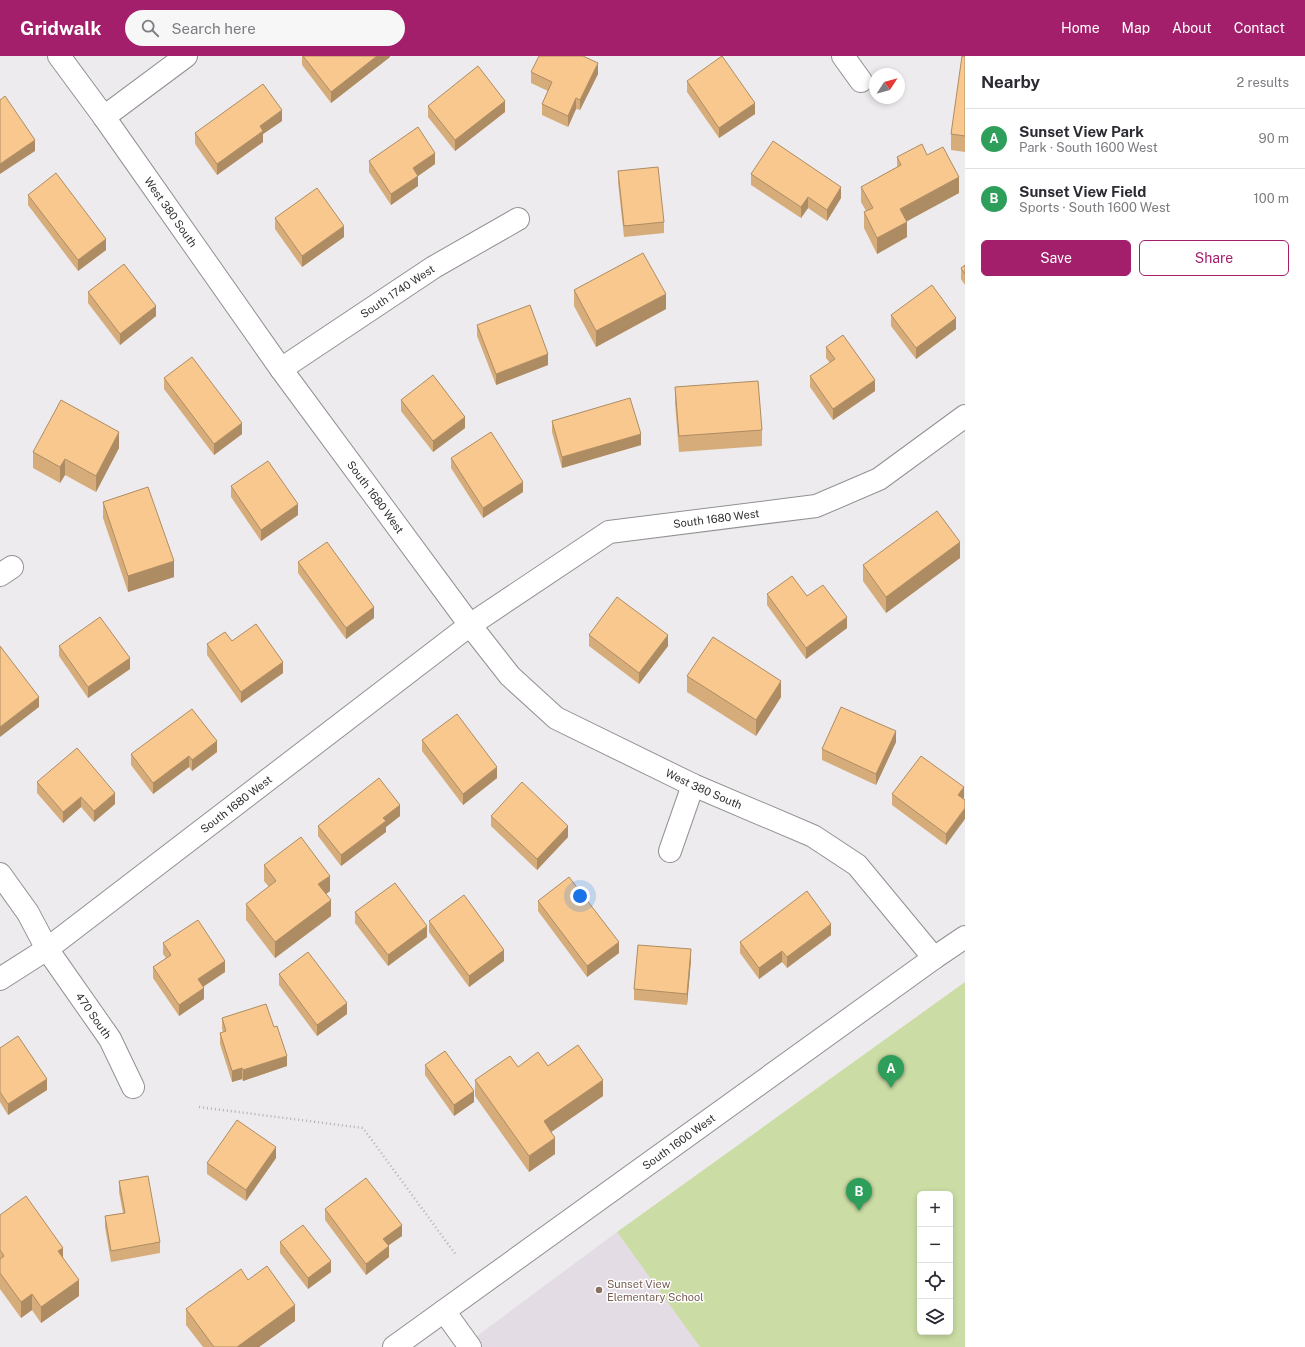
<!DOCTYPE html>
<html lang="en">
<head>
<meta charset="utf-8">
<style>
  body { margin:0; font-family:"Public Sans",sans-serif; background:#f7f7f7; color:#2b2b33 }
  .controls { position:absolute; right:12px; bottom:12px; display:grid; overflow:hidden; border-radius:6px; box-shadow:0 2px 6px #0003 }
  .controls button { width:36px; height:36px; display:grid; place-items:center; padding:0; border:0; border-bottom:1px solid #e1e1e2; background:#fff; color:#2b2b33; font:20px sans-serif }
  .compass { position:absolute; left:869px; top:12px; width:36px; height:36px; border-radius:50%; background:#fff; box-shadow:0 2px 6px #0003; rotate:54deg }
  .you { position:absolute; left:580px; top:840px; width:14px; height:14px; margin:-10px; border:3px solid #fff; border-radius:50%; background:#1a73e8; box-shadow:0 0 0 6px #1a73e833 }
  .badge { display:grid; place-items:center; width:26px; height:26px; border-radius:50%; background:#a31e6b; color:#fff; font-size:13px; font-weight:700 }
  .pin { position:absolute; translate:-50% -33px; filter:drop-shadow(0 1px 2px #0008) }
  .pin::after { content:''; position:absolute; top:21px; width:14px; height:12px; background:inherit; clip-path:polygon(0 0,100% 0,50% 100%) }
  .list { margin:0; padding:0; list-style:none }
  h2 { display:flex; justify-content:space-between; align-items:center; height:52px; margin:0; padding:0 16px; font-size:17px }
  h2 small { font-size:13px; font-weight:400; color:#7c7c81 }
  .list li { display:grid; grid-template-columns:26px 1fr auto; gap:12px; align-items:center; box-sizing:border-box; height:60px; padding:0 16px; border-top:1px solid #e1e1e2 }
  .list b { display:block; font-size:15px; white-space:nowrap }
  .list p { margin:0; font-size:13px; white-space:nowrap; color:#7c7c81 }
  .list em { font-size:13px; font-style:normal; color:#7c7c81 }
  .actions { display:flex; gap:8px; padding:12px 16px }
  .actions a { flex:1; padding:9px 0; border:1px solid #a31e6b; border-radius:6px; text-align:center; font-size:14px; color:#a31e6b }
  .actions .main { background:#a31e6b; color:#fff }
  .icon { flex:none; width:22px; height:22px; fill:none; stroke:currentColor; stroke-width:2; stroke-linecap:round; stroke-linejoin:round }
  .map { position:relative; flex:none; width:965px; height:1291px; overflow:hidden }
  header { display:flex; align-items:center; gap:24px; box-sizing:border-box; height:56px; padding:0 20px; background:#a31e6b; color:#fff }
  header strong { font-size:19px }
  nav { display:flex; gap:22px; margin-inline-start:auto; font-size:14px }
  .search { width:280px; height:36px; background:#f7f7f7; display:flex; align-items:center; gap:10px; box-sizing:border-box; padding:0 14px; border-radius:22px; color:#7c7c81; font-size:15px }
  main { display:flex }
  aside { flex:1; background:#fff }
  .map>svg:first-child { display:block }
  .built { fill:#e3dce5 }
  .green { fill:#cbdca4; fill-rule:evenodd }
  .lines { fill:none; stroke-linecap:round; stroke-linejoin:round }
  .minor-casing { stroke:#929093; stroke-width:24 }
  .path { stroke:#b3b1b4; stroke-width:2.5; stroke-dasharray:1 3; stroke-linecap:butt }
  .minor { stroke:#fff; stroke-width:22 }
  .wall { fill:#d6ac7a }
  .shaded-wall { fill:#ae8c63 }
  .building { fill:#f9c88e; stroke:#ae8c63 }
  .education-dot { fill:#8d6e63; stroke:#fff; stroke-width:1.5 }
  .labels { text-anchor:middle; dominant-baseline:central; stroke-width:3; stroke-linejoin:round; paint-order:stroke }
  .street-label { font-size:11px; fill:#313031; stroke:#fff }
  .education-label { font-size:11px; fill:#785e54; stroke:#fff; text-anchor:start }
</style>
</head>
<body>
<header>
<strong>Gridwalk</strong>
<div class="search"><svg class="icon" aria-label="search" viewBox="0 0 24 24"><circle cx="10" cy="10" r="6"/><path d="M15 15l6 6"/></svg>Search here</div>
<nav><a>Home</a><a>Map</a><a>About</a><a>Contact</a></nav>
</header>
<main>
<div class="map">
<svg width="965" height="1291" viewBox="0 0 965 1291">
  <rect width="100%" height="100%" fill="#edebee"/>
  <!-- built -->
  <polygon class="built" points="617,1176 700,1291 462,1291"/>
  <!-- green -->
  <path class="green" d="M 965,926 L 965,1291 L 700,1291 L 617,1176 ZM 920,1138 L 950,1138 L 950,1276 L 920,1276 Z"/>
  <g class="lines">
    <defs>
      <g id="minor">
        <path id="s1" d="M 59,0 L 104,61 L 281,313 L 470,569 L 510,620 L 556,662 L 693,729 L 813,780 L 857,809 L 934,902"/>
        <polyline points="843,0 861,25"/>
        <polyline points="104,61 186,0"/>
        <path id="s2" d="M 281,313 L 434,211 L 518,163"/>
        <polyline points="0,519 12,511"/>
        <polyline points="670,795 693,729"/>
        <path id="s3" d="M 0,818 L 28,857 L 47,893 L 110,983 L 133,1031"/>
        <path id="s4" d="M 0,923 L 47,893 L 470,569 L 609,476 L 816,450 L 879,423 L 965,360"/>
        <polyline points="444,1255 470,1291"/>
        <path id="s5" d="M 394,1291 L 934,902 L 965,881"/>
      </g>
    </defs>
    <!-- minor casing -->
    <use href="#minor" class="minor-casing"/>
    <!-- path -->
    <polyline class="path" points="199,1051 363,1072 456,1199"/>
    <!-- minor -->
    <use href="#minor" class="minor"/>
  </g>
  <!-- wall -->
  <g class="wall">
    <polygon points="302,0 390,0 390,1 331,47 302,9"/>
    <polygon points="965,0 965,96 951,94 951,78"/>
    <polygon points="531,16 598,18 580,54 576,53 568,71 542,59 542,48 548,35 531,27"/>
    <polygon points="687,25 755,58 719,82 687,36"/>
    <polygon points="428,50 505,56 455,95 428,61"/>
    <polygon points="282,65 263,78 263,86 217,119 195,88 195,77"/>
    <polygon points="927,99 959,137 907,165 907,181 877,198 864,172 864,156 866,155 861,146 861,131 897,111 897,101"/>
    <polygon points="369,105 435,108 418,120 418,130 391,149 369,116"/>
    <polygon points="618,115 664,166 664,177 624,181 618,126"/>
    <polygon points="751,118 841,142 827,165 808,152 801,162 751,129"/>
    <polygon points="28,139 106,194 78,215 28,149"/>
    <polygon points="275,162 344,181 302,211 275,173"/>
    <polygon points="965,209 965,229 961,223 961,212"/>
    <polygon points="574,234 666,253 596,291 574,250"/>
    <polygon points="88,236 156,260 120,289 88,247"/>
    <polygon points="891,259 956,273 916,303 891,270"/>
    <polygon points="477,269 548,309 496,329 477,280"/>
    <polygon points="826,291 875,335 833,364 810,331 810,320 830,307 826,302"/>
    <polygon points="164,322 242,378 214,399 164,333"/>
    <polygon points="675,331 762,374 762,390 679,396 675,347"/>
    <polygon points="401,344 465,372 433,396 401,355"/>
    <polygon points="552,365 641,389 562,412 552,376"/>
    <polygon points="119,392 96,436 65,419 60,427 33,412 33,396"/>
    <polygon points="451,402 523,436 483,462 451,412"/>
    <polygon points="231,430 298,459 261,485 231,441"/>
    <polygon points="103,446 174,521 128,536 103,462"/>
    <polygon points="960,502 886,557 863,525 863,509"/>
    <polygon points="298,506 374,562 346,583 298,517"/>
    <polygon points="767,538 807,540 847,572 806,603 767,549"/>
    <polygon points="589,579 668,590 639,628 589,590"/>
    <polygon points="232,585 283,617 241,647 207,599 207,588"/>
    <polygon points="59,590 130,613 88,642 59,600"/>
    <polygon points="687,620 781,641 756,680 687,636"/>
    <polygon points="422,684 497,722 463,749 422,695"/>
    <polygon points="896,686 876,729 822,704 822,693"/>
    <polygon points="217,696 192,715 189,711 153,738 131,709 131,698"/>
    <polygon points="37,726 115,748 94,766 81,751 63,767 37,737"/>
    <polygon points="892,738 964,742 946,789 892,749"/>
    <polygon points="400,760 386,771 386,776 341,810 318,780 318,770"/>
    <polygon points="491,760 568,781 537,814 491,770"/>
    <polygon points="264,809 330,835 326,838 331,860 275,902 246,864 246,848 269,831 264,825"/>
    <polygon points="538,845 619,897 587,921 538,855"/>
    <polygon points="355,856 427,881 388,910 355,867"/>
    <polygon points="429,865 504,905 469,931 429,876"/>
    <polygon points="831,879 787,912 782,906 759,923 740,897 740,886"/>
    <polygon points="163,887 225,916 203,931 204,943 179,960 153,922 153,911 166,902 163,898"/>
    <polygon points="691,904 687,949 634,944 634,933"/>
    <polygon points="279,918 347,958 317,980 279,929"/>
    <polygon points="222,962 287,1010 243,1025 242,1023 232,1026 220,988 220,977 223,976 222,973"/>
    <polygon points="0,992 47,1034 8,1059 0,1046"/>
    <polygon points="425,1009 474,1046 454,1060 425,1019"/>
    <polygon points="548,1010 603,1040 551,1076 555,1098 529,1116 475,1040 475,1024 518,1011"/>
    <polygon points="276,1102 246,1145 207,1118 207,1107"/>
    <polygon points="119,1125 160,1186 160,1197 111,1206 105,1171 105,1160 123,1157 119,1136"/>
    <polygon points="325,1153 402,1180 389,1189 389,1201 366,1219 325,1164"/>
    <polygon points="0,1159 63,1202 79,1240 41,1267 32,1254 21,1262 0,1233"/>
    <polygon points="280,1186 331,1216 308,1233 280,1197"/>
    <polygon points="248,1224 295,1265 259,1291 203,1291 186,1269 186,1253"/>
  </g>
  <!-- shaded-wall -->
  <g class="shaded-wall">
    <polygon points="377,0 390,0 390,1 331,47 331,36"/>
    <polygon points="598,7 598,18 580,54 580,44"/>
    <polygon points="576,42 576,53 568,71 568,60"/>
    <polygon points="505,45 505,56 455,95 455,84"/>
    <polygon points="755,47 755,58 719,82 719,72"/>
    <polygon points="282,54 282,65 263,78 263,86 217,119 217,108 260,70"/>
    <polygon points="35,84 35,95 0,118 0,108"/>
    <polygon points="435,97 435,108 418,120 418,130 391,149 391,138 413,112"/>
    <polygon points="959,121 959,137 900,169 900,153"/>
    <polygon points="841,131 841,142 827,165 827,154"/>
    <polygon points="808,141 808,152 801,162 801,151"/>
    <polygon points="907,166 907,181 877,198 877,182"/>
    <polygon points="344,170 344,181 302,211 302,200"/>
    <polygon points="106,183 106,194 78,215 78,204"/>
    <polygon points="666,238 666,253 596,291 596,275"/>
    <polygon points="156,250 156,260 120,289 120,278"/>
    <polygon points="956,262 956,273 916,303 916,292"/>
    <polygon points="548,298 548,309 496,329 496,318"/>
    <polygon points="875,324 875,335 833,364 833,353"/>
    <polygon points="465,361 465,372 433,396 433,385"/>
    <polygon points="242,367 242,378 214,399 214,388"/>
    <polygon points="119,376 119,392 96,436 96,420"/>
    <polygon points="641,378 641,389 562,412 562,401"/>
    <polygon points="65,403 65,419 60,427 60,411"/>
    <polygon points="523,426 523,436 483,462 483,452"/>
    <polygon points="298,448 298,459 261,485 261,474"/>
    <polygon points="960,486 960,502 886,557 886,541"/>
    <polygon points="174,505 174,521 128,536 128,520"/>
    <polygon points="374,551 374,562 346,583 346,572"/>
    <polygon points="847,561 847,572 806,603 806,592"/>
    <polygon points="668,579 668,590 639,628 639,617"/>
    <polygon points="130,602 130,613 88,642 88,631"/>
    <polygon points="283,606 283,617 241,647 241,636"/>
    <polygon points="781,625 781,641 756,680 756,664"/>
    <polygon points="39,641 39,651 0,681 0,671"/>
    <polygon points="896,675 896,686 876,729 876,718"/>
    <polygon points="217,685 217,696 192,715 192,704"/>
    <polygon points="189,700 189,711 153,738 153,727"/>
    <polygon points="497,711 497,722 463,749 463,738"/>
    <polygon points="964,731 964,742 958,750 958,739"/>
    <polygon points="115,737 115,748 94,766 94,755"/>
    <polygon points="81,741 81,751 63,767 63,756"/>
    <polygon points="400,749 400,760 386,771 386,776 341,810 341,799 383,762"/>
    <polygon points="965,752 965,763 946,789 946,778"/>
    <polygon points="568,770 568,781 537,814 537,803"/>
    <polygon points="330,820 330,835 318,844 318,828"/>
    <polygon points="331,844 331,860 275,902 275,886"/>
    <polygon points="831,868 831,879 787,912 787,901"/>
    <polygon points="427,870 427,881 388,910 388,899"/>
    <polygon points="619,886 619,897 587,921 587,910"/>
    <polygon points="691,893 691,904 687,949 687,938"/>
    <polygon points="504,894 504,905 469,931 469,920"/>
    <polygon points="782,895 782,906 759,923 759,912"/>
    <polygon points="225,905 225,916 198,934 198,923"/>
    <polygon points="204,932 204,943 179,960 179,949"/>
    <polygon points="347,947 347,958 317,980 317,969"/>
    <polygon points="287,1000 287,1010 243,1025 243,1014"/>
    <polygon points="242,1012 242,1023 232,1026 232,1015"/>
    <polygon points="47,1023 47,1034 8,1059 8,1048"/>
    <polygon points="603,1024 603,1040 544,1081 544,1065"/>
    <polygon points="474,1035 474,1046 454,1060 454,1049"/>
    <polygon points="555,1082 555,1098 529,1116 529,1100"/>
    <polygon points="276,1091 276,1102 246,1145 246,1134"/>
    <polygon points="402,1169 402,1180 383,1193 383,1183"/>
    <polygon points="389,1190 389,1201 366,1219 366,1208"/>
    <polygon points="63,1192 63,1208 58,1195"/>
    <polygon points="331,1205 331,1216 308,1233 308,1222"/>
    <polygon points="79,1224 79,1240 41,1267 41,1251"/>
    <polygon points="32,1238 32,1254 21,1262 21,1246"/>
    <polygon points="295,1249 295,1265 259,1291 237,1291"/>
  </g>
  <!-- building -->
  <g class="building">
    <polygon points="303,0 377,0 331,36"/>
    <polygon points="539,0 583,0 598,7 580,44 576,42 568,60 542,48 552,26 531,16"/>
    <polygon points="722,0 755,47 719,72 687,25"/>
    <polygon points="962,0 965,0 965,80 951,78"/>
    <polygon points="478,10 505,45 455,84 428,50"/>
    <polygon points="263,28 282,54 260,70 263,75 217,108 195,77"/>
    <polygon points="5,40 35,84 0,108 0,44"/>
    <polygon points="418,71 435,97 413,112 418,120 391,138 369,105"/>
    <polygon points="773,85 841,131 827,154 808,141 801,151 751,118"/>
    <polygon points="922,88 927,99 943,91 959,121 900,153 907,166 877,182 864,156 873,152 861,131 901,109 897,101"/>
    <polygon points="658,111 664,166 624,170 618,115"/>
    <polygon points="56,117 106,183 78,204 28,139"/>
    <polygon points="317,132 344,170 302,200 275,162"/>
    <polygon points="643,197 666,238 596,275 574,234"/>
    <polygon points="124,208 156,250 120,278 88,236"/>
    <polygon points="965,209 965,218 961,212"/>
    <polygon points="932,229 956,262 916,292 891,259"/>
    <polygon points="530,249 548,298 496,318 477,269"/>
    <polygon points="843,279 875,324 833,353 810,320 835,303 826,291"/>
    <polygon points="192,301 242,367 214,388 164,322"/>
    <polygon points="433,319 465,361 433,385 401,344"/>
    <polygon points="758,325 762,374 679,380 675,331"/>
    <polygon points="630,342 641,378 562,401 552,365"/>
    <polygon points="61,344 119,376 96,420 65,403 60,411 33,396"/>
    <polygon points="491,376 523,426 483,452 451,402"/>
    <polygon points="268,405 298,448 261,474 231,430"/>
    <polygon points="148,431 174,505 128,520 103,446"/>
    <polygon points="937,455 960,486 886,541 863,509"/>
    <polygon points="327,486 374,551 346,572 298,506"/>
    <polygon points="792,520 807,540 823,529 847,561 806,592 767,538"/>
    <polygon points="617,541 668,579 639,617 589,579"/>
    <polygon points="100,561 130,602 88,631 59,590"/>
    <polygon points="256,568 283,606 241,636 207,588 225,576 232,585"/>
    <polygon points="713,581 781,625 756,664 687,620"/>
    <polygon points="0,590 39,641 0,671"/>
    <polygon points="841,651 896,675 876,718 822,693"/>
    <polygon points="192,653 217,685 192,704 189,700 153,727 131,698"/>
    <polygon points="457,658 497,711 463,738 422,684"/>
    <polygon points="77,692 115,737 94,755 81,741 63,756 37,726"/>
    <polygon points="921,700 964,731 958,739 965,744 965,752 946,778 892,738"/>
    <polygon points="379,722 400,749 383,762 386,765 341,799 318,770"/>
    <polygon points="522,726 568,770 537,803 491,760"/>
    <polygon points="301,781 330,820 318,828 331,844 275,886 246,848 276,825 264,809"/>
    <polygon points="569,821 619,886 587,910 538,845"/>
    <polygon points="395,827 427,870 388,899 355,856"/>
    <polygon points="807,835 831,868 787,901 782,895 759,912 740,886"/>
    <polygon points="464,839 504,894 469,920 429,865"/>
    <polygon points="198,864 225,905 198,923 204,932 179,949 153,911 171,899 163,887"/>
    <polygon points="638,889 691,893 687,938 634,933"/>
    <polygon points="308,896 347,947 317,969 279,918"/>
    <polygon points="266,948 274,971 277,970 287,1000 243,1014 242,1012 232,1015 220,977 226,975 222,962"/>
    <polygon points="18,980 47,1023 8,1048 0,1036 0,992"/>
    <polygon points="578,989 603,1024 544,1065 555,1082 529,1100 475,1024 510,1000 518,1011 538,996 548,1010"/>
    <polygon points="445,995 474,1035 454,1049 425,1009"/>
    <polygon points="237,1064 276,1091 246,1134 207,1107"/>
    <polygon points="148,1120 160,1186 111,1195 105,1160 125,1157 119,1125"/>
    <polygon points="366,1122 402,1169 383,1183 389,1190 366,1208 325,1153"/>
    <polygon points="26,1140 63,1192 58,1195 79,1224 41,1251 32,1238 21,1246 0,1217 0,1203 4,1200 0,1194 0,1159"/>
    <polygon points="303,1169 331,1205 308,1222 280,1186"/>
    <polygon points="267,1210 295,1249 237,1291 214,1291 186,1253 210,1235 211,1235 241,1213 248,1224"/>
  </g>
  <!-- markers -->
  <circle class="education-dot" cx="599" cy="1234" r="4"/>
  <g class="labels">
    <!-- street labels -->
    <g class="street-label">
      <text stroke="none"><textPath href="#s1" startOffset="192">West 380 South</textPath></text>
      <text stroke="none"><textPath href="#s2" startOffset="140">South 1740 West</textPath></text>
      <text stroke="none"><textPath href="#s1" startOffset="543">South 1680 West</textPath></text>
      <text stroke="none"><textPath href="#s4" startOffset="864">South 1680 West</textPath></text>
      <text stroke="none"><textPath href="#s1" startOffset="993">West 380 South</textPath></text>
      <text stroke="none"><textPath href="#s4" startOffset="294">South 1680 West</textPath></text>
      <text stroke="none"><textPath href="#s3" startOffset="170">470 South</textPath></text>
      <text stroke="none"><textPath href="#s5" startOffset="351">South 1600 West</textPath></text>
    </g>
    <!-- education labels -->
    <g class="education-label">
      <text x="607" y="1228">Sunset View<tspan x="607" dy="13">Elementary School</tspan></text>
    </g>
  </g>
</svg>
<div class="controls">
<button>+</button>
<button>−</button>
<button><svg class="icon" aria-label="locate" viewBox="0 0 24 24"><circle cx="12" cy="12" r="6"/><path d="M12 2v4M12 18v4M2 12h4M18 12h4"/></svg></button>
<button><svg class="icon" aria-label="layers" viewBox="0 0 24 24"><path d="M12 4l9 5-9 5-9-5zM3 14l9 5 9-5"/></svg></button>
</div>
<svg class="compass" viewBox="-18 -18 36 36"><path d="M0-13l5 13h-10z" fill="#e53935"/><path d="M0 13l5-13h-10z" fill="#7c7c81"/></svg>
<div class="you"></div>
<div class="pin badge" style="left:891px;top:1032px;background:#2e9e5b">A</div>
<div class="pin badge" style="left:859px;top:1155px;background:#2e9e5b">B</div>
</div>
<aside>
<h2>Nearby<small>2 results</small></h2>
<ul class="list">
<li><span class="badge" style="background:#2e9e5b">A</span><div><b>Sunset View Park</b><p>Park · South 1600 West</p></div><em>90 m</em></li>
<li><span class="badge" style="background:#2e9e5b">B</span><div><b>Sunset View Field</b><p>Sports · South 1600 West</p></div><em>100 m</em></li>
</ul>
<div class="actions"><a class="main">Save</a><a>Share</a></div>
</aside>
</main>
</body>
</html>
